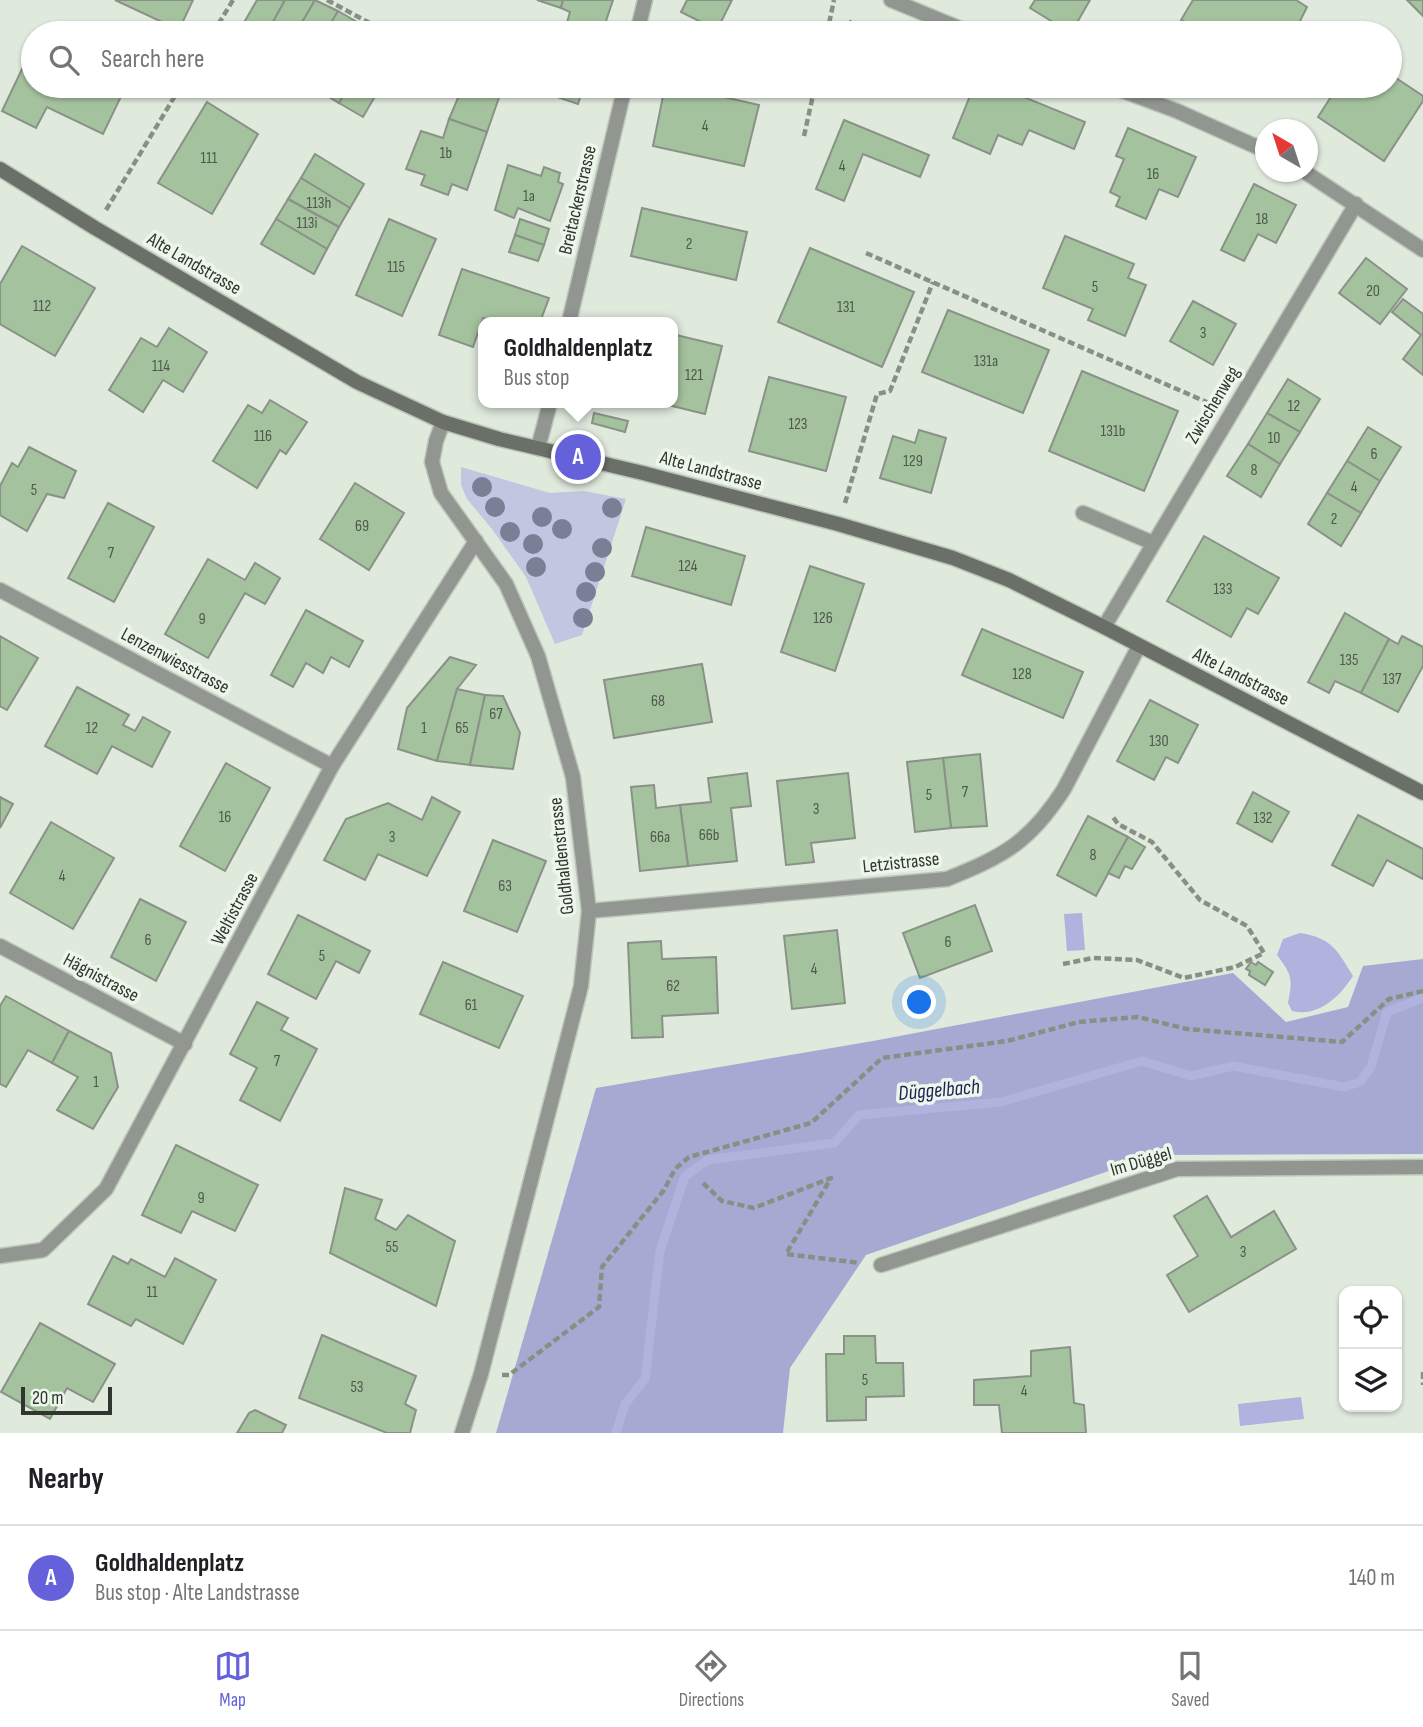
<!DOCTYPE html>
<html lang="en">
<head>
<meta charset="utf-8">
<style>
  body { margin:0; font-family:"Sofia Sans Condensed",sans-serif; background:#f2f2f2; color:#202124 }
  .controls { position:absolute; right:21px; bottom:21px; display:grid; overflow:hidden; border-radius:14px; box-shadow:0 2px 5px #0004 }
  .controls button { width:63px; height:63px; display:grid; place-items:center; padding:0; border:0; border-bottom:2px solid #e0e0e0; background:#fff; color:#202124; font:35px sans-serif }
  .compass { position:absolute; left:1255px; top:119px; width:63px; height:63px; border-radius:50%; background:#fff; box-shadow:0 2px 5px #0004; rotate:321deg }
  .scale { position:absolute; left:21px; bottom:18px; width:91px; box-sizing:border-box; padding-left:7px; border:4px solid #313530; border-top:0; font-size:19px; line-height:24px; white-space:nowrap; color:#313530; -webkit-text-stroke:5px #ecf6ea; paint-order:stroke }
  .you { position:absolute; left:920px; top:1003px; width:24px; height:24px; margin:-18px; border:5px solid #fff; border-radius:50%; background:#1a73e8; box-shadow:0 0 0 10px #1a73e833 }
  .badge { display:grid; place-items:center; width:46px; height:46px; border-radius:50%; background:#6461da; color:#fff; font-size:23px; font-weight:700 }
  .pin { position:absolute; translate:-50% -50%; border:4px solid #fff; box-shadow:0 2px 7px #0006 }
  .popup { position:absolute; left:478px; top:317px; width:200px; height:91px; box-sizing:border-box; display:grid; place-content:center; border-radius:14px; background:#fff; filter:drop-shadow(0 2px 5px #0005); font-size:23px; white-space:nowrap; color:#757577 }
  .popup b { font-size:26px; color:#202124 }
  .popup::after { content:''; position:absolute; left:50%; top:100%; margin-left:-14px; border:14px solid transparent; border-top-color:#fff }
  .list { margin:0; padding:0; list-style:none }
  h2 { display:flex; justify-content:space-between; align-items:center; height:91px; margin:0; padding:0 28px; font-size:30px }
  h2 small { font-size:23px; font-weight:400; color:#757577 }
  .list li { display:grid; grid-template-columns:46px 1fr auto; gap:21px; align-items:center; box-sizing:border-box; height:105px; padding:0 28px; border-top:2px solid #e0e0e0 }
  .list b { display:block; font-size:26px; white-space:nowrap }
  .list p { margin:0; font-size:23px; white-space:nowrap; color:#757577 }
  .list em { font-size:23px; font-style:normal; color:#757577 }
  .icon { flex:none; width:38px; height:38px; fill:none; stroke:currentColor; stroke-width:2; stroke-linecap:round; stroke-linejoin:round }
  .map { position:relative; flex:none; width:1423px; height:1433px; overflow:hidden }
  .search { position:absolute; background:#fff; box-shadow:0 2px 5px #0004; left:21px; right:21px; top:21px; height:77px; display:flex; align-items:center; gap:18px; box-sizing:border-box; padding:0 24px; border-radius:38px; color:#757577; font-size:26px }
  .sheet { height:196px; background:#fff }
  nav { display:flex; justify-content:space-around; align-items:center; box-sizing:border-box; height:98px; border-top:2px solid #e0e0e0; background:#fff; font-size:19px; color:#757577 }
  nav a { display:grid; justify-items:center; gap:4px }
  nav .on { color:#6461da }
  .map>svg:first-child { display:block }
  .green { fill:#c3c6e0 }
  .forest { fill:#a6aad3 }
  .water { fill:#afb3dd }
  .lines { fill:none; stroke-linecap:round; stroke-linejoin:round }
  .stream { stroke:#afb3dd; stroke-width:9 }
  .building { fill:#a5c29e; stroke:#899287; stroke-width:2 }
  .service-casing { stroke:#bcc5ba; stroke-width:17 }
  .minor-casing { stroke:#bcc5ba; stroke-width:17 }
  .secondary-casing { stroke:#bcc5ba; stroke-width:17 }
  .path { stroke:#889086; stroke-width:4.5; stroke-dasharray:7 3.5; stroke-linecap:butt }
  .service { stroke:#929691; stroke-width:14 }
  .minor { stroke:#929691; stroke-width:14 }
  .secondary { stroke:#6a7068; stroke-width:14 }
  .tree { fill:#7a7f95 }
  .labels { text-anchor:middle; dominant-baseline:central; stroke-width:7; stroke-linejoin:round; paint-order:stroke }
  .number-label { font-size:16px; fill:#4e584c }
  .street-label { font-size:19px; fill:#313530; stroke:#ecf6ea }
  .water-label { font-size:21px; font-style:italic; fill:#222153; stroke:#ecf6ea }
</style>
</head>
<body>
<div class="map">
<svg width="1423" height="1433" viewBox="0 0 1423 1433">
  <rect width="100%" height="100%" fill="#dfe9dc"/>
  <!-- green -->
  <polygon class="green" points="461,467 550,493 584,491 626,499 582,635 555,644 526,577 492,529 467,499 461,485"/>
  <!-- forest -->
  <polygon class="forest" points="1423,959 1423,1154 1155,1155 866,1255 790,1368 783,1433 496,1433 596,1088 873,1041 1233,973 1286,1022 1348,1007 1363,966"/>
  <!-- water -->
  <g class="water">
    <polygon points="1082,913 1085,950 1067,951 1064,914"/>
    <path d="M 1300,933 C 1332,938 1337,950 1353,976 C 1340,996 1318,1018 1292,1011 L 1288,1003 C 1293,979 1292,975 1277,955 L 1283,939 Z"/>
    <polygon points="1301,1397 1304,1419 1240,1426 1238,1404"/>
  </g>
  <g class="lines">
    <!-- stream -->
    <polyline class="stream" points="616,1433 625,1404 645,1379 660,1251 685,1176 708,1160 834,1143 859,1115 1001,1102 1142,1061 1191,1076 1233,1066 1344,1087 1360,1082 1371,1067 1387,1012 1423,998"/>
  </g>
  <!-- building -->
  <g class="building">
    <polygon points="115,0 193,0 179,30"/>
    <polygon points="257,0 285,0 267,33 238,33"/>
    <polygon points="285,0 315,0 296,33 267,33"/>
    <polygon points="315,0 338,11 325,33 296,33"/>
    <polygon points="537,0 563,0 561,8"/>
    <polygon points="563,0 613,0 602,33 564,33 570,12 561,8"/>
    <polygon points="687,0 732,0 717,30 681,12"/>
    <polygon points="1035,0 1090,0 1071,33 1030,8"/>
    <polygon points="1193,0 1296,0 1307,7 1294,33 1206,33 1181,20"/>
    <polygon points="1407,0 1423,0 1423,16"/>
    <polygon points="338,11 359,23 353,33 325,33"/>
    <polygon points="850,21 878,33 845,33"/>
    <polygon points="359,23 376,33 353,33"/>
    <polygon points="33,46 33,86 126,86 103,134 47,107 36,128 2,111"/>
    <polygon points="1390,74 1423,96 1423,101 1384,161 1318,117 1338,86 1390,86"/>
    <polygon points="322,86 349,86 339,103 319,91"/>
    <polygon points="349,86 381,86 363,117 339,103"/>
    <polygon points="463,86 503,86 487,132 449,119"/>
    <polygon points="548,86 584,86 578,104 545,93"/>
    <polygon points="665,86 675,86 759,105 744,166 653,146"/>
    <polygon points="974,86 997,86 1085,122 1074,149 1029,130 1022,145 998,135 990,154 953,138"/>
    <polygon points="207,102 258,134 212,214 158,183"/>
    <polygon points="449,119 487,132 467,190 452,184 448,195 421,185 425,175 406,169 421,131 443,138"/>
    <polygon points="844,120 929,155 920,177 863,154 844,201 816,189"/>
    <polygon points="1128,128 1196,157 1178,197 1159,189 1146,219 1116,206 1120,197 1110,192 1124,159 1116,156"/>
    <polygon points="315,154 364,184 350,208 301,178"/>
    <polygon points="508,165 541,176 544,167 560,173 558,182 563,184 550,221 518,208 514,218 495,210"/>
    <polygon points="301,178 350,208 339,227 288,199"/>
    <polygon points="1254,184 1296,205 1276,243 1258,234 1244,261 1221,250"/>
    <polygon points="288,199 339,227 327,249 276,219"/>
    <polygon points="642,208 747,232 736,280 631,256"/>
    <polygon points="276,219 327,249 314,274 261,244"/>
    <polygon points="389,219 436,239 402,316 356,295"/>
    <polygon points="520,219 549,229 544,245 515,235"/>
    <polygon points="515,235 544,245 538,261 509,252"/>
    <polygon points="1065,236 1134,264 1128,278 1146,285 1125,336 1088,320 1093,309 1043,288"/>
    <polygon points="22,246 95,288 55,356 0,324 0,284"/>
    <polygon points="810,248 914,292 882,367 778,322"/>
    <polygon points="1366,258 1407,289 1380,324 1339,293"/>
    <polygon points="462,269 549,298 540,322 495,322 483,318 473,347 439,335"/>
    <polygon points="1403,299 1423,314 1423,375 1403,359 1421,335 1392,312"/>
    <polygon points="1193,301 1236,324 1213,365 1170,341"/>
    <polygon points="948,310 1049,350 1023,413 922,372"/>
    <polygon points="169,328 207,352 183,392 163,380 143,412 109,390 141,338 157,347"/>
    <polygon points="672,334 722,346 705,414 660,403 672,403"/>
    <polygon points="1082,371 1178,411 1144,491 1049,451"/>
    <polygon points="769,377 846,397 826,471 749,451"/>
    <polygon points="1288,379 1320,399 1300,432 1267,413"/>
    <polygon points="270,400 307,422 286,454 280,450 257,488 213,461 248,405 262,413"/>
    <polygon points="594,413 628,421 625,432 592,423"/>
    <polygon points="1267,413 1300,432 1280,464 1248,444"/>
    <polygon points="1368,427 1401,447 1380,481 1347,461"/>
    <polygon points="919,430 946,438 931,493 880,478 893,436 915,443"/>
    <polygon points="1248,444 1280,464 1261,497 1227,476"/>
    <polygon points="29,447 76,471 64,498 47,494 27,531 0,515 0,486 12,463 18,467"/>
    <polygon points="1347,461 1380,481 1361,513 1327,493"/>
    <polygon points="355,483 404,513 369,570 320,539"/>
    <polygon points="1327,493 1361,513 1341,546 1308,524"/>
    <polygon points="108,503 154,527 114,602 68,578"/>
    <polygon points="646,527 745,556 731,605 632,576"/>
    <polygon points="1204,536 1279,578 1258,614 1247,608 1231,637 1167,601"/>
    <polygon points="208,559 245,580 255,563 280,578 265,604 245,593 208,658 165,634"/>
    <polygon points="810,566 864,584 835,671 781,652"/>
    <polygon points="306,610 363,641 349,667 331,657 323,673 306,663 293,687 271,675"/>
    <polygon points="1345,613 1389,639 1361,693 1335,681 1329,693 1308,682"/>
    <polygon points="982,629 1083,672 1063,718 962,675"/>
    <polygon points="0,636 38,658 7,710 0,706"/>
    <polygon points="1402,636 1423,647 1423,666 1398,712 1361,693 1389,639 1398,644"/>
    <polygon points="450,657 476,665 457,689 437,761 398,749 407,708"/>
    <polygon points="702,664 712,722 614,738 604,680"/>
    <polygon points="77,687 129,715 123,725 135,731 143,717 170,732 152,767 112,746 97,774 45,746"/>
    <polygon points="457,689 485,695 470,765 437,761"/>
    <polygon points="485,695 503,696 520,733 513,769 470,765"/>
    <polygon points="1150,700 1198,725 1178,763 1166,757 1154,780 1117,761"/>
    <polygon points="980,754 987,826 951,828 943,758"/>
    <polygon points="943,758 951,828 915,832 907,762"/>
    <polygon points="226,763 270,788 225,871 180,846"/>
    <polygon points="747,773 751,806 731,808 737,861 688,866 680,805 711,802 708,778"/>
    <polygon points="848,773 855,838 811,843 814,862 786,865 777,781"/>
    <polygon points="654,785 656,808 680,805 688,866 640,871 631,787"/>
    <polygon points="1253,792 1289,812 1272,842 1237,823"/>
    <polygon points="0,797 13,804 0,828"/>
    <polygon points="432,797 460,812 427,876 378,854 365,880 324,860 346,819 388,803 422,820"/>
    <polygon points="1358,815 1423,849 1423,879 1387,860 1373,886 1332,865"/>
    <polygon points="1088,816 1128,837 1096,896 1057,875"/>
    <polygon points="51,822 114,858 73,929 10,893"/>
    <polygon points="1128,837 1145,847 1132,869 1125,866 1119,878 1108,873"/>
    <polygon points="493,840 546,861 517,932 464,911"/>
    <polygon points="140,899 186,922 156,981 111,957"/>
    <polygon points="975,905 992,951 920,978 903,933"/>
    <polygon points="298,915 370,951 359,973 336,961 316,999 268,974"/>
    <polygon points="837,930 845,1003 792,1009 784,936"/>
    <polygon points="661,941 662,959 716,957 718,1013 662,1016 663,1037 632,1038 628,943"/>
    <polygon points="443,962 523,996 499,1048 420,1014"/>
    <polygon points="1251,962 1256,965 1258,962 1273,972 1265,985 1249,975 1250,971 1246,969"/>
    <polygon points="6,996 69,1031 52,1063 28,1050 6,1087 0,1084 0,1006"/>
    <polygon points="257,1002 288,1018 281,1030 317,1049 280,1121 240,1100 257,1068 230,1054"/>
    <polygon points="69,1031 111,1053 118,1087 93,1129 57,1110 78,1077 52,1063"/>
    <polygon points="176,1145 258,1185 235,1231 192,1211 181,1233 142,1215"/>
    <polygon points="345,1188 382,1200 375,1219 396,1230 408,1215 455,1241 436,1306 330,1253"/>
    <polygon points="1207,1196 1231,1237 1274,1211 1296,1249 1189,1312 1167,1275 1198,1256 1174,1216"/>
    <polygon points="113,1256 128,1264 131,1259 165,1277 175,1258 216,1280 183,1344 136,1319 131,1326 88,1304"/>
    <polygon points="40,1323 115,1364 93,1402 67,1388 50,1419 1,1392"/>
    <polygon points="322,1335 416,1376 405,1404 416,1410 410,1433 387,1433 299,1398"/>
    <polygon points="844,1336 875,1336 876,1363 903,1363 904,1396 866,1397 866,1420 827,1421 826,1354 844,1354"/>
    <polygon points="1070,1347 1074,1403 1084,1405 1086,1433 1002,1433 999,1405 974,1405 974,1380 1031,1376 1031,1351"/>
    <polygon points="255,1410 286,1425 282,1433 237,1433 249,1413"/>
  </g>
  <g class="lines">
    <defs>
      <polyline id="service" points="1083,513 1153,543"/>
      <g id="minor">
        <polyline points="891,0 971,33"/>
        <polyline points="637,33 645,0"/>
        <polyline points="1110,86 1177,111 1266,151"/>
        <polyline points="1305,172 1423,250"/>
        <polyline points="569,322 625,86"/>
        <polyline points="443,422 436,441 432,462 441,493 506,584 538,656 573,777 589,911 581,986 481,1374 462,1433"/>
        <polyline points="538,448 550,403"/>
        <polyline points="0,590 332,766"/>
        <polyline points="1104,627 1356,204"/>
        <path d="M 589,911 L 947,879 C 1004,856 1030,842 1064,789 L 1139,646"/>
        <polyline points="0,946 185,1044"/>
        <polyline points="0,1256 43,1250 106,1189 332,766 476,541"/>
        <polyline points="881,1265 1177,1169 1423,1167"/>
      </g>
      <polyline id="secondary" points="0,169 95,228 357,382 443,422 499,439 643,473 838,524 953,558 1009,580 1104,627 1423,793"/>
    </defs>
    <!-- service casing -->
    <use href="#service" class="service-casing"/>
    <!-- minor casing -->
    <use href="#minor" class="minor-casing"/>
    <!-- secondary casing -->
    <use href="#secondary" class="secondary-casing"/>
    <!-- path -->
    <g class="path">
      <polyline points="327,0 388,33"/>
      <polyline points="213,33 233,0"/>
      <polyline points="827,33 834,0"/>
      <polyline points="804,136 815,86"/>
      <polyline points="106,210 181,86"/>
      <polyline points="866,253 1211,404"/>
      <polyline points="845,503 877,394 890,391 933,282"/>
      <polyline points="1063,964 1093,958 1137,960 1184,978 1235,967 1264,953 1247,926 1200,900 1152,842 1118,824 1113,817"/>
      <polyline points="703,1183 722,1201 754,1208 831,1178 786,1254 860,1263"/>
      <polyline points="1423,1372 1423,1385"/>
      <polyline points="502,1375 509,1375 599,1307 602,1267 664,1190 675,1169 689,1157 811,1123 882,1058 1007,1041 1079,1022 1138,1017 1187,1029 1342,1042 1389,999 1423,991"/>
    </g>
    <!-- service -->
    <use href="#service" class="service"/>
    <!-- minor -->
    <use href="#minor" class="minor"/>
    <!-- secondary -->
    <use href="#secondary" class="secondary"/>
  </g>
  <!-- trees -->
  <g class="tree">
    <circle cx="482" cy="487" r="10"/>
    <circle cx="495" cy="507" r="10"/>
    <circle cx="612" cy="508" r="10"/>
    <circle cx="542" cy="517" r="10"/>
    <circle cx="562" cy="529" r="10"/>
    <circle cx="510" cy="532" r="10"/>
    <circle cx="533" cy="544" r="10"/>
    <circle cx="602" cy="548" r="10"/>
    <circle cx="536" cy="567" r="10"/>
    <circle cx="595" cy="572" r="10"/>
    <circle cx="586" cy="592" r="10"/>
    <circle cx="583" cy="618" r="10"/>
  </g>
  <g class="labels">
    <!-- number labels -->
    <g class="number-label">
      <text x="705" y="126">4</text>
      <text x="446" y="153">1b</text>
      <text x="209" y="158">111</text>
      <text x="842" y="166">4</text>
      <text x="1153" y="174">16</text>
      <text x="529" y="196">1a</text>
      <text x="319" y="203">113h</text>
      <text x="1262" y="219">18</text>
      <text x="307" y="223">113i</text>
      <text x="689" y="244">2</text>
      <text x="396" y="267">115</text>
      <text x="1095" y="287">5</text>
      <text x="1373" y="291">20</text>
      <text x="42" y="306">112</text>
      <text x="846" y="307">131</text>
      <text x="1203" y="333">3</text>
      <text x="986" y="361">131a</text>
      <text x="161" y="366">114</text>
      <text x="694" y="375">121</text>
      <text x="1294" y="406">12</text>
      <text x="798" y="424">123</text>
      <text x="1113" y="431">131b</text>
      <text x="263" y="436">116</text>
      <text x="1274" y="438">10</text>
      <text x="1374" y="454">6</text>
      <text x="913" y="461">129</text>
      <text x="1254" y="470">8</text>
      <text x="1354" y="487">4</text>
      <text x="34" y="490">5</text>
      <text x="1334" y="519">2</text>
      <text x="362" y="526">69</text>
      <text x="111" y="553">7</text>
      <text x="688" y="566">124</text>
      <text x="1223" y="589">133</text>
      <text x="823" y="618">126</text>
      <text x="202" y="619">9</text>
      <text x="1349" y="660">135</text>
      <text x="1022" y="674">128</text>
      <text x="1392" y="679">137</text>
      <text x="658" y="701">68</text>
      <text x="496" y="714">67</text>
      <text x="92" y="728">12</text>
      <text x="424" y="728">1</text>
      <text x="462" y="728">65</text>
      <text x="1159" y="741">130</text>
      <text x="965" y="792">7</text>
      <text x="929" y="795">5</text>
      <text x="816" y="809">3</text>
      <text x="225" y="817">16</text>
      <text x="1263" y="818">132</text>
      <text x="709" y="835">66b</text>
      <text x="392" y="837">3</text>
      <text x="660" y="837">66a</text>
      <text x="1093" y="855">8</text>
      <text x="62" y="876">4</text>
      <text x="505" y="886">63</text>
      <text x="148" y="940">6</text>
      <text x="948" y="942">6</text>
      <text x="322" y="956">5</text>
      <text x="814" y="969">4</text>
      <text x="673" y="986">62</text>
      <text x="471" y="1005">61</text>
      <text x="277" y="1061">7</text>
      <text x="96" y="1082">1</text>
      <text x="201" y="1198">9</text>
      <text x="392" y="1247">55</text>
      <text x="1243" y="1252">3</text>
      <text x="152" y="1292">11</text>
      <text x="865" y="1380">5</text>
      <text x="357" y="1387">53</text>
      <text x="1024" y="1391">4</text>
    </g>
    <!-- street labels -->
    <g class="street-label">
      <text transform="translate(578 200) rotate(-77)">Breitackerstrasse</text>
      <text transform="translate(194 264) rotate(30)">Alte Landstrasse</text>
      <text transform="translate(1213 405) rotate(-59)">Zwischenweg</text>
      <text transform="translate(711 471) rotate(15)">Alte Landstrasse</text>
      <text transform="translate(175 661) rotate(28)">Lenzenwiesstrasse</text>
      <text transform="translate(1241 677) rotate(27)">Alte Landstrasse</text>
      <text transform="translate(562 856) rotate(-96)">Goldhaldenstrasse</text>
      <text transform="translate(901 863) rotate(-6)">Letzistrasse</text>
      <text transform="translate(235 909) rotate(-62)">Weltistrasse</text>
      <text transform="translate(101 978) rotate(28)">Hägnistrasse</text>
      <text transform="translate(1141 1162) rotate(-16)">Im Düggel</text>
    </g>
    <!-- water labels -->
    <g class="water-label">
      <text transform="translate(939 1090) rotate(-5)">Düggelbach</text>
    </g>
  </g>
</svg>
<div class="controls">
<button><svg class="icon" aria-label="locate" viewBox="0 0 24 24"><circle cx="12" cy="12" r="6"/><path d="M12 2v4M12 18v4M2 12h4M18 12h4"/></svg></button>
<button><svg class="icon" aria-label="layers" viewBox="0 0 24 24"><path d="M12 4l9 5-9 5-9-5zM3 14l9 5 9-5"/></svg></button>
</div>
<svg class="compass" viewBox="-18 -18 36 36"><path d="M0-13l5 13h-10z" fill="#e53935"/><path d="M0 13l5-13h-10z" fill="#757577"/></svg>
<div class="scale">20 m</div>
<div class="you"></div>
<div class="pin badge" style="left:578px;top:457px">A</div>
<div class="popup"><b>Goldhaldenplatz</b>Bus stop</div>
<div class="search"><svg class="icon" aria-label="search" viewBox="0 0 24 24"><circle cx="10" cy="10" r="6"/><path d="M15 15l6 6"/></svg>Search here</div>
</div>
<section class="sheet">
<h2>Nearby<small></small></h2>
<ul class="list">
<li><span class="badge">A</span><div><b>Goldhaldenplatz</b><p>Bus stop · Alte Landstrasse</p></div><em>140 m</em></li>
</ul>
</section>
<nav>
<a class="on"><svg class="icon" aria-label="map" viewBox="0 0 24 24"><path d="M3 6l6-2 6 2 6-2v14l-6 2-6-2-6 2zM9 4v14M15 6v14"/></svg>Map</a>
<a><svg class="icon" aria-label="directions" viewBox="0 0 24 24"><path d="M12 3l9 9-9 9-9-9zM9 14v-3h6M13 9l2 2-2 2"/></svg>Directions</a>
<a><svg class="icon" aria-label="saved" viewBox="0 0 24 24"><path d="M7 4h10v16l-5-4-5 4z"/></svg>Saved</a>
</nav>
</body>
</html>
